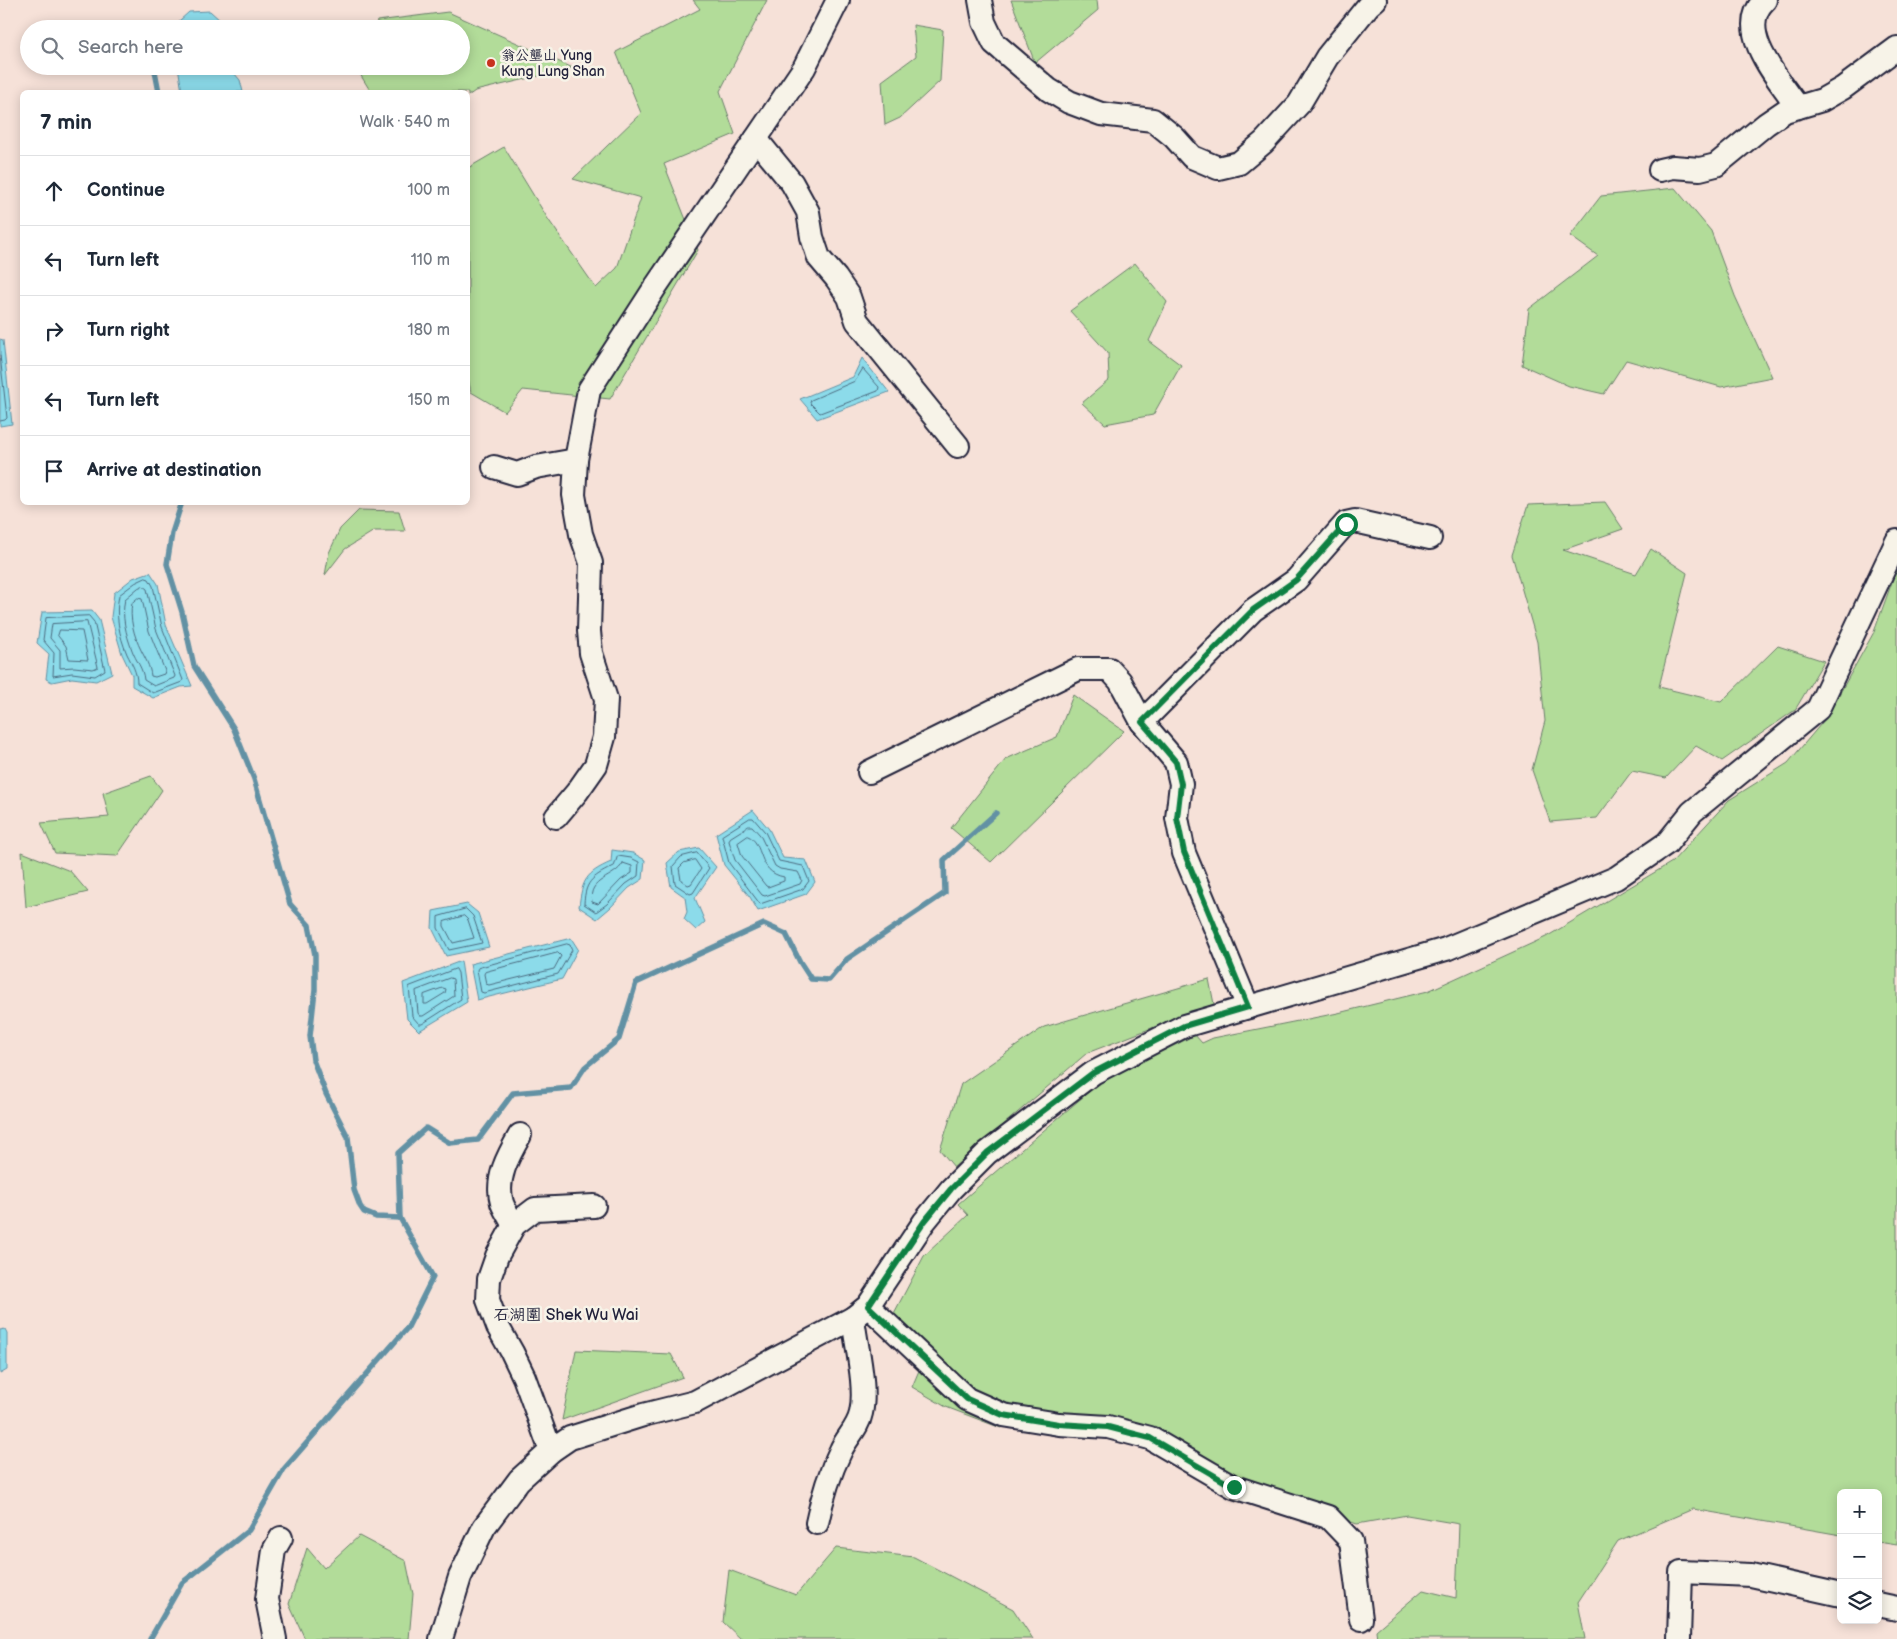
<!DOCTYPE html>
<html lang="en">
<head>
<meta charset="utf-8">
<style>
  body { margin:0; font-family:"Balsamiq Sans","LXGW WenKai TC",sans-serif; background:#f2f2f3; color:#1f2937 }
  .controls { position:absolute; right:15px; bottom:15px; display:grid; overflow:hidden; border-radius:8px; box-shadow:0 2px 12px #0003 }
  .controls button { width:45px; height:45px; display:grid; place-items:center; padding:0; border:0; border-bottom:1px solid #e0e1e3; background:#fff; color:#1f2937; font:25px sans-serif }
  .stop { position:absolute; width:15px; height:15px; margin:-11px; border:4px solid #0b8043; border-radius:50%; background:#fff }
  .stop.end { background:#0b8043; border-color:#fff; box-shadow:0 1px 5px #0008 }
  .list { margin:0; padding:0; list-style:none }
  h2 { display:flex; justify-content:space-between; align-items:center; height:65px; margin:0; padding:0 20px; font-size:21px }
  h2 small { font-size:16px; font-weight:400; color:#747a83 }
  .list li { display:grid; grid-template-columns:32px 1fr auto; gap:15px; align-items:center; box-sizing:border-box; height:70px; padding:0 20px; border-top:1px solid #e0e1e3 }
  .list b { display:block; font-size:19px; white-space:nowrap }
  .list em { font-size:16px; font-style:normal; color:#747a83 }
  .icon { flex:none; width:28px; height:28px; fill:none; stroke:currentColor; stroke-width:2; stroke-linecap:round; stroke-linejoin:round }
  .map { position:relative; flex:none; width:1897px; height:1639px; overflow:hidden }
  .search { position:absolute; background:#fff; box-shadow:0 2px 12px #0003; left:20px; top:20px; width:450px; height:55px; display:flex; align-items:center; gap:12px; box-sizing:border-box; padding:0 18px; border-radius:28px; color:#747a83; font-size:19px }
  .panel { position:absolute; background:#fff; box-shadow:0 2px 12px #0003; left:20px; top:90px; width:450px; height:415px; border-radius:8px }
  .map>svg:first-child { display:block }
  .green { fill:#b2dc99; stroke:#6a7f6a }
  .water { fill:#8cdbea; stroke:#6291a4 }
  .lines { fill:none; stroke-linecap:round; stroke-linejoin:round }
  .shore { stroke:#4c6c81; stroke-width:1 }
  .stream { stroke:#6291a4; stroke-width:5.5 }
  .minor-casing { stroke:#22223b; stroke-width:26 }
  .minor { stroke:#f7f3e8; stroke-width:22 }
  .route { stroke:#0b8043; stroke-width:6 }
  .poi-dot { fill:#c8321e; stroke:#f7f3e8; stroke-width:2 }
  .labels { text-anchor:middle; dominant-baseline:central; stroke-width:5; stroke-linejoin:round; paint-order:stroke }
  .poi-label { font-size:14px; fill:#22223b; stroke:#f7f3e8; text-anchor:start }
  .quarter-label { font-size:16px; fill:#22223b; stroke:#f7f3e8 }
</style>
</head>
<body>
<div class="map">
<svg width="1897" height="1639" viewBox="0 0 1897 1639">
  <rect width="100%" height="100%" fill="#f6e1d8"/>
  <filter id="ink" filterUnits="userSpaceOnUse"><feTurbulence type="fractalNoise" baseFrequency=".02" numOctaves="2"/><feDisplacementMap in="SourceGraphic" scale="10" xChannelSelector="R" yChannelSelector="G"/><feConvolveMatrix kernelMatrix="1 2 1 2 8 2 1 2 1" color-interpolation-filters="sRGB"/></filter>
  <g filter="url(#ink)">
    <!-- green -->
    <g class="green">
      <polygon points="693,0 767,0 720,91 735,134 664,164 698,250 610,399 523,390 505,412 471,392 468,378 468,168 504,147 548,219 596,288 617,268 641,198 573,179 641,113 616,52 700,9"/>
      <polygon points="1011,0 1097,0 1098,10 1035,63"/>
      <polygon points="448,12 573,68 475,91 468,96 468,92 371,92 355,66 461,66 461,29 374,29 377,21"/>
      <polygon points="913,25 943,30 940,81 900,118 885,125 882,81 916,56"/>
      <polygon points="1675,188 1711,231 1735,296 1772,377 1721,387 1626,360 1604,394 1569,386 1522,365 1529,309 1598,256 1570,236 1601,196"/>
      <polygon points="1135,263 1167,302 1149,341 1181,365 1153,415 1105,424 1082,403 1109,380 1108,353 1070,311"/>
      <polygon points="1605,502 1623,529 1563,550 1636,574 1651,549 1687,573 1659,687 1721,702 1778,646 1824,661 1795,710 1722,761 1696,746 1666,778 1632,771 1597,818 1550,822 1532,770 1545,721 1537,642 1512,555 1528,505"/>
      <polygon points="359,510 399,511 405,531 374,531 345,549 325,575 329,553 340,529"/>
      <polygon points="1897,568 1897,1545 1878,1542 1878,1493 1841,1493 1841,1535 1693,1509 1618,1541 1578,1602 1585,1639 1377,1639 1376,1630 1423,1590 1456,1598 1459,1524 1407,1515 1357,1524 1309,1507 1249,1490 1129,1424 1027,1412 1001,1428 946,1407 912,1387 926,1354 891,1319 924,1256 968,1215 958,1204 1099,1083 1195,1035 1202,1043 1213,1038 1338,1013 1428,991 1546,937 1672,862 1729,800 1788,763 1826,718 1874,632"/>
      <polygon points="1073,695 1124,731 991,862 951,828 1006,759 1057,737"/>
      <polygon points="151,776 162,790 117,856 55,853 41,823 109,817 103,793"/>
      <polygon points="22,852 70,871 88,892 26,907"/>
      <polygon points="1209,979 1214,1004 1087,1053 954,1167 940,1150 961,1084 1044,1027"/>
      <polygon points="576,1350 671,1354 683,1377 562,1420"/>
      <polygon points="359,1536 406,1561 413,1594 409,1639 305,1639 289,1604 307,1548 324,1568"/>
      <polygon points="836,1548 914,1557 1013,1609 1033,1639 741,1639 723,1622 729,1570 796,1595"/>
    </g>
    <!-- water -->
    <g class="water">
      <polygon points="210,11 221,21 221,29 178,29 179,21 189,12"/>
      <polygon points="178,66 228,66 240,80 243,92 182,92"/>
      <polygon points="0,339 3,340 12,424 0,426"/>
      <polygon points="862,358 889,392 817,419 800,399 853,377"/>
      <polygon points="150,572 158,584 166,625 192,686 181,687 153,698 132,686 132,675 122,654 111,617 114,593 133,578"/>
      <polygon points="92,611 99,620 112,673 96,681 72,678 52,682 46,679 49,654 37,643 42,612"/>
      <polygon points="753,810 769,829 783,858 806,860 815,882 806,894 758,911 750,897 724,865 716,834"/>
      <polygon points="699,848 716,867 695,898 705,922 696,930 684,919 687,912 685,897 671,887 667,863 679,852"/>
      <path d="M 612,850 L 633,853 L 645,860 L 643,879 L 629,888 L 610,908 L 597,919 L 579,907 C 582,880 586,873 611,862 Z"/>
      <polygon points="467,904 478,913 489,947 446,956 432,928 433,911"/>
      <polygon points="571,938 578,949 562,979 477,1000 470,964"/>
      <polygon points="461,961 467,1002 419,1031 407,1019 403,983"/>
      <polygon points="5,1329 7,1333 7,1370 0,1374 0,1330"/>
    </g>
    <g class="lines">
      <!-- shore -->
      <g class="shore">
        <polyline points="0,355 7,418 5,420 0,421"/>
        <polygon points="863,369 879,387 878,391 820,413 810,403 811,400 855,381"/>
        <path d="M 146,578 L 149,579 L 153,586 L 162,627 L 183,680 L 182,682 L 153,693 L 137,683 C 137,672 132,664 127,654 C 119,635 115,615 119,595 L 135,583 Z"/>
        <path d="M 143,586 L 147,589 L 156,629 L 175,676 L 174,678 L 154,686 L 144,680 C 143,668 136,661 132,650 C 126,634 121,616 125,599 L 138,588 Z"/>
        <path d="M 138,598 L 142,599 L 149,631 L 165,671 L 164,674 L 155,677 L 151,676 C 150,666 145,658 141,650 C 134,636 129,618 132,603 Z"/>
        <polygon points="89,616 94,622 105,670 95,676 72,673 53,676 54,653 43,640 46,618"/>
        <polygon points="87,622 98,667 93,669 74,667 60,668 60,650 50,638 52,624"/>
        <polygon points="60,630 82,631 88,660 69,659 66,646 58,636"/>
        <polygon points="750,818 753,818 765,832 779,861 803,866 809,881 803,889 760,904 729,863 722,836"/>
        <polygon points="749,826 752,826 760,835 775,866 780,869 798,872 802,880 800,884 765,896 762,895 735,860 729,841 730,838"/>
        <path d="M 748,836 C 765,843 756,872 784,877 L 784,881 L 768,887 L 766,886 L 742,856 L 738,843 Z"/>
        <polygon points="697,853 709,868 693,893 690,894 675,884 673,866 681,857"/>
        <path d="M 618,856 L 631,858 L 639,862 L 638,876 L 626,884 L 607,904 L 596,912 L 584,904 C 585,879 595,876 614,866 Z"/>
        <polygon points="695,860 701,869 691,884 688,885 681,880 679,868 684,863"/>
        <path d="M 623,863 L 632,866 L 632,873 L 621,880 L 598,904 L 592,902 C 587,878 615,879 623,863 Z"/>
        <polygon points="466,909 473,916 482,943 449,950 438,928 438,917"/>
        <polygon points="464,916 468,920 474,938 453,943 444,926 444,922"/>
        <polygon points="567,944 570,945 572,950 558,974 484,993 481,992 477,970 478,968"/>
        <polygon points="558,953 561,956 554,969 489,985 486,984 484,974 485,972"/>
        <polygon points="456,969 458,973 461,999 422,1024 419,1024 412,1016 409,987"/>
        <polygon points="450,978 453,979 454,996 423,1016 420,1016 418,1013 416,991"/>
        <polygon points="443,988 446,989 445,993 427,1004 424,1004 424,995"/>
      </g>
      <!-- stream -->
      <g class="stream">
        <polyline points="154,66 159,92"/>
        <polyline points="182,502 172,533 167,564 182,612 194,666 234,729 254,779 290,904 309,925 315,955 315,990 310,1036 313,1060 326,1094 348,1137 354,1190 360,1206 364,1212 376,1217 400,1218"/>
        <polyline points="150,1639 182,1583 249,1530 284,1469 408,1327 433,1277 400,1218 398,1153 426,1128 450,1143 478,1140 513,1093 571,1088 585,1067 619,1039 636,983 764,924 786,934 800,962 811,979 829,980 847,959 945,893 944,860 996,813"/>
      </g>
      <defs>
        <g id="minor">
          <polyline points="980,0 984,22 994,43 1049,90 1069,102 1101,114 1153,120 1174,137 1192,157 1218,168 1239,163 1264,142 1299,104 1327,57 1368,6 1375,0"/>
          <path d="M 1765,0 C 1733,30 1780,81 1798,107"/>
          <polyline points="756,139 792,183 808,212 812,237 819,258 836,278 849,297 857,321 958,446"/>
          <polyline points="1660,170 1673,167 1700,169 1716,165 1766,124 1785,111 1822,100 1843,88 1897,48"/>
          <polyline points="494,467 517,474 536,467 576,460"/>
          <polyline points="1142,722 1253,610 1296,580 1346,523 1355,521 1430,538"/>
          <polyline points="869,772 1078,669 1109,669 1120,681 1142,722 1176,762 1181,784 1177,818 1184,853 1248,1007"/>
          <polyline points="556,817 577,792 596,765 604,737 606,699 591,653 589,631 591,563 581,534 574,495 576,460 589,390 656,286 804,68 838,0"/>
          <path d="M 514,1225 C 510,1218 505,1211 502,1203 C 495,1179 508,1156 520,1135"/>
          <polyline points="868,1306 967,1399 1003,1415 1059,1424 1108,1427 1150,1438 1234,1487 1328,1517 1351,1541 1361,1619"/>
          <polyline points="551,1451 524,1377 512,1352 498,1327 488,1300 489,1279 497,1256 514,1225 535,1209 594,1206"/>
          <path d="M 817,1523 C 822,1498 829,1474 841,1450 C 847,1437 858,1428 861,1413 C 867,1387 856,1345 853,1318"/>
          <polyline points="1878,1604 1897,1608"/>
          <polyline points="275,1639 267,1599 274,1550 281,1538"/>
          <polyline points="441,1639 460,1577 484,1527 519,1480 551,1451 570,1438 643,1415 695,1402 853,1318 868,1306 924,1222 951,1189 987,1153 1093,1073 1184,1026 1446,949 1616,878 1667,843 1692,812 1818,709 1897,541"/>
          <polyline points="1679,1639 1681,1572 1751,1575 1841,1595"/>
        </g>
      </defs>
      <!-- minor casing -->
      <use href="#minor" class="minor-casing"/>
      <!-- minor -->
      <use href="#minor" class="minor"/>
    </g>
  </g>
  <g class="lines" filter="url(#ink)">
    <!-- route -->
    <polyline class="route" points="1234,1487 1150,1438 1108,1427 1059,1424 1003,1415 967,1399 868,1306 924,1222 951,1189 987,1153 1093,1073 1184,1026 1248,1007 1184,852 1177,818 1181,784 1176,762 1142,722 1253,610 1296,580 1346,524"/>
  </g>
  <!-- markers -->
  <circle class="poi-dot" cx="491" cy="63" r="5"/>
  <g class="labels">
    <!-- poi labels -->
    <g class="poi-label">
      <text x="501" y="55">翁公壟山 Yung<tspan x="501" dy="16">Kung Lung Shan</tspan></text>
    </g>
    <!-- quarter labels -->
    <g class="quarter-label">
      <text x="566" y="1315">石湖圍 Shek Wu Wai</text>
    </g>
  </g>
</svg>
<div class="controls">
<button>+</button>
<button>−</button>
<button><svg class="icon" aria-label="layers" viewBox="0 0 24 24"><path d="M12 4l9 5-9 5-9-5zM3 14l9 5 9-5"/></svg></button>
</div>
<div class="stop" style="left:1346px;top:524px"></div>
<div class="stop end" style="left:1234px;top:1487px"></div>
<div class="search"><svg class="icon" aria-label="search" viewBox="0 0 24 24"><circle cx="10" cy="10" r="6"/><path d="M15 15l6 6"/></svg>Search here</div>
<section class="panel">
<h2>7 min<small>Walk · 540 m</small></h2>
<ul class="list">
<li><svg class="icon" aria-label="ahead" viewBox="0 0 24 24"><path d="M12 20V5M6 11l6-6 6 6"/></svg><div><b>Continue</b></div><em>100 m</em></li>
<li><svg class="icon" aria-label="left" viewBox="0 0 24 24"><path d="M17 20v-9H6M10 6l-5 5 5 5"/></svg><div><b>Turn left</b></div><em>110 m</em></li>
<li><svg class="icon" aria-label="right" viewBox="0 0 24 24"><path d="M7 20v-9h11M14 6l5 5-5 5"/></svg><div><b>Turn right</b></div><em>180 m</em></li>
<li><svg class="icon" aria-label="left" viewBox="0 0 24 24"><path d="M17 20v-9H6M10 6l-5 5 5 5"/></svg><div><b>Turn left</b></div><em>150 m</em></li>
<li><svg class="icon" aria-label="arrive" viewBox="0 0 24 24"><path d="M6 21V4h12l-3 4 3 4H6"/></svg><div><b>Arrive at destination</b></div></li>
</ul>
</section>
</div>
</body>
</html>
